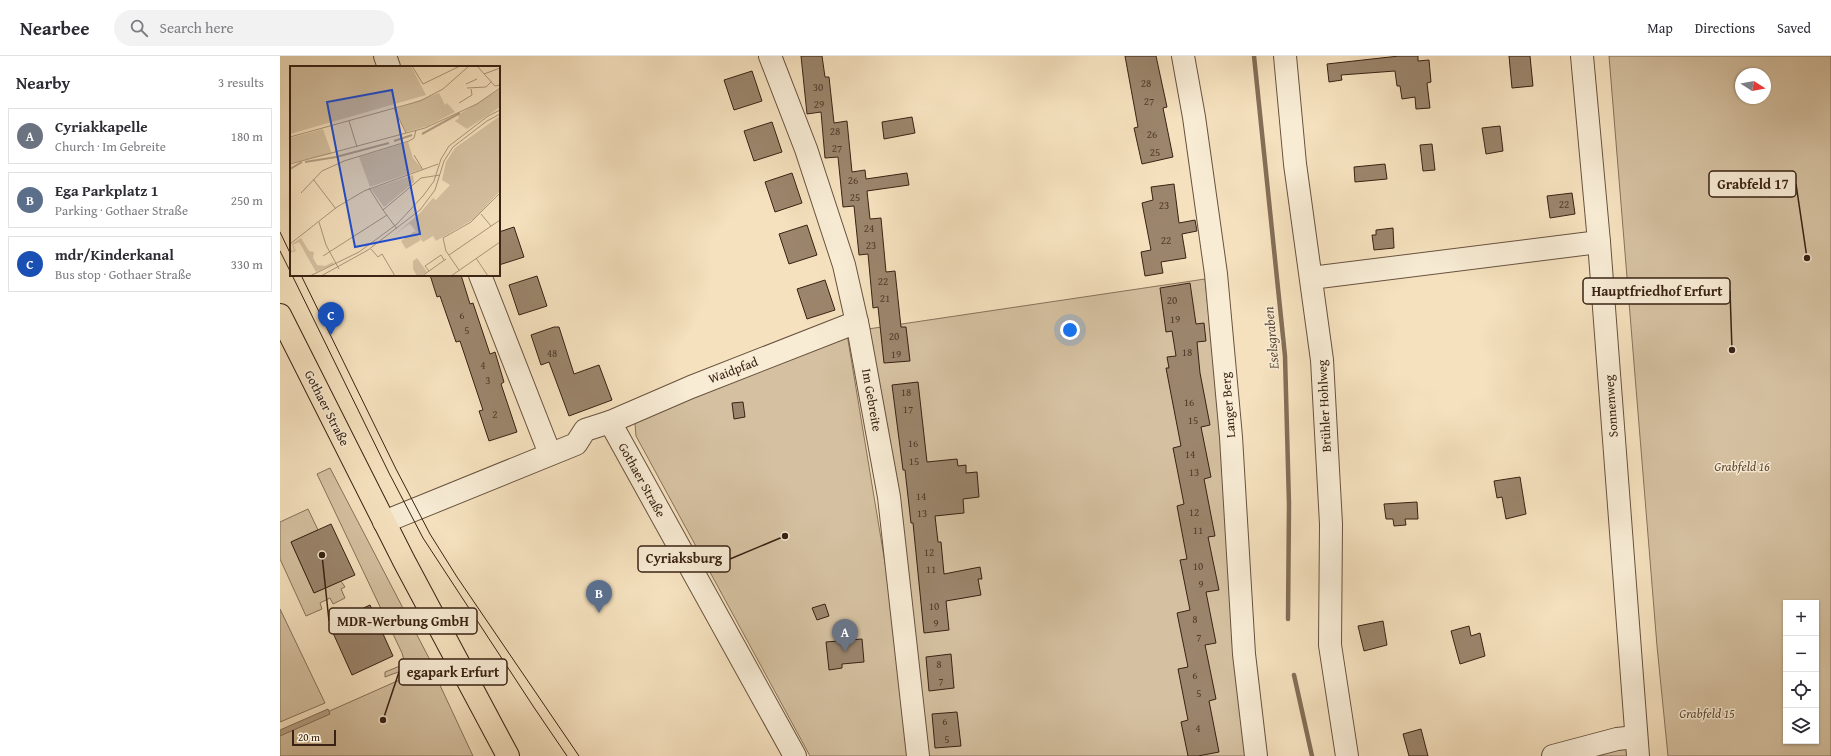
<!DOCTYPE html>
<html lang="en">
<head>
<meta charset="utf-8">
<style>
  body { margin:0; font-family:"Gentium Book Plus",serif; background:#f2f2f3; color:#2b2b33 }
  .controls { position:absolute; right:12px; bottom:12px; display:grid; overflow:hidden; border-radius:0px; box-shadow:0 1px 3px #0004 }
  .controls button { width:36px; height:36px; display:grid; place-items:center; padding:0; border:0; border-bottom:1px solid #e1e1e2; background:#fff; color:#2b2b33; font:20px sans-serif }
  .compass { position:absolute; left:1455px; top:12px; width:36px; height:36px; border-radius:50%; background:#fff; box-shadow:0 1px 3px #0004; rotate:101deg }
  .scale { position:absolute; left:12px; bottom:10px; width:44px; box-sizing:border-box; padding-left:4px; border:2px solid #392213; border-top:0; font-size:11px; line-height:14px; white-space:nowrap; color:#392213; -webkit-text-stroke:3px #f8ecd5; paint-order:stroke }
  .you { position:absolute; left:790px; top:274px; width:14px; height:14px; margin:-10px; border:3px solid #fff; border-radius:50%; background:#1a73e8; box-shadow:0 0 0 6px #1a73e833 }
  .badge { display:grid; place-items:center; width:26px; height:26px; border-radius:50%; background:#8f2418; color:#fff; font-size:13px; font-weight:700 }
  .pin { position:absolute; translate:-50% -33px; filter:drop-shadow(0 1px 2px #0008) }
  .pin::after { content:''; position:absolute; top:21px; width:14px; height:12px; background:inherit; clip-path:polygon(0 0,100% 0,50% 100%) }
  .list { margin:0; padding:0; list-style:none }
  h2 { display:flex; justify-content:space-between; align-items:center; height:52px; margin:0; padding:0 16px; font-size:17px }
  h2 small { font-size:13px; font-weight:400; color:#7c7c81 }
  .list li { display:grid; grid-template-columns:26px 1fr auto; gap:12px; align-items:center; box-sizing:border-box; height:56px; margin:0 8px 8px; padding:0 8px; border:1px solid #e1e1e2; border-radius:0px }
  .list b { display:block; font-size:15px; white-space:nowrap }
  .list p { margin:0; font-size:13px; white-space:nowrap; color:#7c7c81 }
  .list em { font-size:13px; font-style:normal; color:#7c7c81 }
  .icon { flex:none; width:22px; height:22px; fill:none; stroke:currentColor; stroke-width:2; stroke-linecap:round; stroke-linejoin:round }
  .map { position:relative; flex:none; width:1551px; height:700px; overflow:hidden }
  header { display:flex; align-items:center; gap:24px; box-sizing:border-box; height:56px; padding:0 20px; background:#fff; border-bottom:1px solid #e1e1e2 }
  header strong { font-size:19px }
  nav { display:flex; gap:22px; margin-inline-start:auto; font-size:14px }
  .search { width:280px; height:36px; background:#f2f2f3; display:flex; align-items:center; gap:10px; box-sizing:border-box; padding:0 14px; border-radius:22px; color:#7c7c81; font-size:15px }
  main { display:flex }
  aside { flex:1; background:#fff }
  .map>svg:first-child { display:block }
  .green { fill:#d5c1a1; stroke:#87725a; fill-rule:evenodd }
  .water { fill:#b5a084; stroke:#836e57 }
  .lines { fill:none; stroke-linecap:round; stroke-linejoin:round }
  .stream { stroke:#836e57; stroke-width:4.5 }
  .building { fill:#9b856c; stroke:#392213 }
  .minor-casing { stroke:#68523e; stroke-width:24 }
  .major-casing { stroke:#392213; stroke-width:24 }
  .minor { stroke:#f8ecd5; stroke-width:22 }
  .major { stroke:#f5e1be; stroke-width:22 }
  .tram { stroke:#392213; stroke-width:1 }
  .labels { text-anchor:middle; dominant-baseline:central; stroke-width:3; stroke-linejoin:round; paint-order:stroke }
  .number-label { font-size:11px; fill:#523b29 }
  .street-label { font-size:13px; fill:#392213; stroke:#f8ecd5 }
  .park-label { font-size:13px; font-style:italic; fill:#604a36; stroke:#f8ecd5 }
  .water-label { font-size:14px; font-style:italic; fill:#644e3b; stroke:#f8ecd5 }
  .inset-river { fill:none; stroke:#b5a084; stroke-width:2 }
  .inset-road { fill:none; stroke:#aa957a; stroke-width:1 }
  .view { fill:#1d4ed8; fill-opacity:0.15; stroke:#1d4ed8; stroke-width:2 }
  .inset-edge { fill:none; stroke:#392213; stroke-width:2 }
  .leader { fill:none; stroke:#392213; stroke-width:1.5 }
  .callout-dot { fill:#392213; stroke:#f8ecd5; stroke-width:1.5 }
  .callout { fill:#f8ecd5; stroke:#392213; stroke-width:1.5 }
  .callout-label { font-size:14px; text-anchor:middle; font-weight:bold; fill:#392213 }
</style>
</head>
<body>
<header>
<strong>Nearbee</strong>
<div class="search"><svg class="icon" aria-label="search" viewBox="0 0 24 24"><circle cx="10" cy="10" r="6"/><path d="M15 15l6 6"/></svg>Search here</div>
<nav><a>Map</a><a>Directions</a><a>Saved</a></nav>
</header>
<main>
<aside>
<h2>Nearby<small>3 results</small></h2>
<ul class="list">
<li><span class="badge" style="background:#6b7280">A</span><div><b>Cyriakkapelle</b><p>Church · Im Gebreite</p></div><em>180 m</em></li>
<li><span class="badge" style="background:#5c6f8a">B</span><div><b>Ega Parkplatz 1</b><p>Parking · Gothaer Straße</p></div><em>250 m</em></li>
<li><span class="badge" style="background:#1a4fb4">C</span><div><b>mdr/Kinderkanal</b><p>Bus stop · Gothaer Straße</p></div><em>330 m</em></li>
</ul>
</aside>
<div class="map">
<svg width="1551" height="700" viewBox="0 0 1551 700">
  <rect width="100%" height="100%" fill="#f5e1be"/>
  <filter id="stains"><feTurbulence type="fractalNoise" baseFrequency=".005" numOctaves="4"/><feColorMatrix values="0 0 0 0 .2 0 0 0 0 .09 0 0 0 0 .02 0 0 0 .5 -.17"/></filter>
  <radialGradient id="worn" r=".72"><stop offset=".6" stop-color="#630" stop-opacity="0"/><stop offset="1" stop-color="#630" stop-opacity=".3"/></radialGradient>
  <!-- green -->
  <g class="green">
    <path d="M 1329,0 L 1551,0 L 1551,700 L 1388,700 L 1377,590 ZM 1461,18 L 1485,18 L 1485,42 L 1461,42 ZM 1506,547 L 1536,547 L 1536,685 L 1506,685 Z"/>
    <polygon points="925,223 941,381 953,598 967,700 649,700 620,454 608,374 588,273"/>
    <polygon points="567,278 610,537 630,700 530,700 356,380 355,368 363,359"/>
    <polygon points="50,412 150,604 105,621 105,616 125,608 122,597 37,418"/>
    <polygon points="28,453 38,474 11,486 34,537 61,525 65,531 61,533 65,542 53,548 50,542 40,547 42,553 26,560 0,503 0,466"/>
    <polygon points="0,553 45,647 0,666"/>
    <polygon points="151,610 193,700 0,700 0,677"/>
    <polygon points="1349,691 1350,700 1293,700"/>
  </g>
  <!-- water -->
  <polygon class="water" points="48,653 50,658 0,680 0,674"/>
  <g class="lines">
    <!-- stream -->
    <g class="stream">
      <polyline points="974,0 1005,300 1009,448 1008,563"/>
      <polyline points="1014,619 1032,700"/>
    </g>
  </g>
  <!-- building -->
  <g class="building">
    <polygon points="521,0 542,0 545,21 549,21 554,67 567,65 572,116 585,114 586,123 627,117 629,129 587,135 590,163 601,162 606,216 615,215 621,271 626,271 630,305 604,307 598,251 593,252 588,198 579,199 574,150 563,151 558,101 545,102 541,56 527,58"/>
    <polygon points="845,0 876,0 887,51 883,52 893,101 862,108 854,72 858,71"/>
    <polygon points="1119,0 1138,0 1138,5 1149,4 1151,26 1147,27 1150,52 1136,53 1135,41 1122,43 1120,30 1117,30 1115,15 1061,19 1062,24 1049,26 1047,8"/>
    <polygon points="1229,0 1250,0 1253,30 1232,32"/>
    <polygon points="472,15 482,45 454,54 444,24"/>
    <polygon points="632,61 635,77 604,83 602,66"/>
    <polygon points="492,66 502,96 474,105 464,75"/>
    <polygon points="1220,70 1223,95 1206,98 1202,72"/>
    <polygon points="1152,88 1155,114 1143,115 1140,89"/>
    <polygon points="1105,108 1107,123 1075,126 1074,111"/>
    <polygon points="512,117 522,147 495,156 485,126"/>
    <polygon points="894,128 899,167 915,164 917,175 902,178 906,202 881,206 883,217 865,220 861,196 871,194 862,147 873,144 871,131"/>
    <polygon points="1292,137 1295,158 1270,162 1267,140"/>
    <polygon points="527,169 537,199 509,208 499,178"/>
    <polygon points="234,171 244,201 219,209 219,176"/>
    <polygon points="1113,172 1114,192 1094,194 1092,179 1096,179 1096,174"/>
    <polygon points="150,219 181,219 190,248 193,247 210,298 215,296 224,326 221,328 237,376 209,385 199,355 203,354 180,285 176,286 160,240 157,241"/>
    <polygon points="257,220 267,250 239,259 229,229"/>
    <polygon points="545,224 555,254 527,263 517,233"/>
    <polygon points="910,227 916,268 924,267 926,285 917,286 920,317 930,369 921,371 931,421 924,423 935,480 928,481 939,534 926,536 936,587 925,589 936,643 929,645 939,696 918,700 908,700 901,666 908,664 898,613 908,611 897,557 910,554 900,504 907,503 897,450 904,448 893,392 901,390 886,312 889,312 887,301 896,300 892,275 886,276 880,232"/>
    <polygon points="274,271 279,271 294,318 319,309 332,344 289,360 269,306 261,309 251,279"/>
    <polygon points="638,326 647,406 677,403 678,410 686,409 686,417 697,416 699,441 683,443 684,457 655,460 658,486 661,486 664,518 700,511 702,523 698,523 701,539 666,545 669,574 644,577 633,467 631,467 625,414 623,414 612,329"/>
    <polygon points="463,346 465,361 454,363 452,347"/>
    <polygon points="1240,421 1246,458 1226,463 1222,441 1217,442 1214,425"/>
    <polygon points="1137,446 1138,463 1125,463 1126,469 1114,470 1113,463 1106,463 1104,448"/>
    <polygon points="51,468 75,519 34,537 11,486"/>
    <polygon points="545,548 549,560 537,564 532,552"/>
    <polygon points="90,549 113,600 72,619 49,568"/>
    <polygon points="1103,565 1107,589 1084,595 1078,570"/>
    <polygon points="1189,570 1191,580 1200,577 1205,600 1180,608 1171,575"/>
    <polygon points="582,583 584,606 562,608 562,612 549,614 546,586"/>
    <polygon points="671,598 674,632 649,635 646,601"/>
    <polygon points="677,656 681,690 655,692 652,658"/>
    <polygon points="1141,673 1148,700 1129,700 1123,678"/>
  </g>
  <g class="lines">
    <defs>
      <g id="minor">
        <polyline points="105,0 109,11"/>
        <polyline points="490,0 526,93 564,209 578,271 609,441 638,700"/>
        <polyline points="903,0 914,61 936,218 951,381 964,598 976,700"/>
        <polyline points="1005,0 1015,108 1042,304 1051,468 1050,589 1067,700"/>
        <polyline points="1302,0 1319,186 1358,700"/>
        <polyline points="200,219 270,398"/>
        <polyline points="1031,222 1319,186"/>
        <polyline points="330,366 411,331 577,266"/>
        <polyline points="104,466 296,388 305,374 330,366 515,700"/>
        <polyline points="1273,700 1337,683 1356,681"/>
      </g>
      <polyline id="major" points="0,259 124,505 228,700"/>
    </defs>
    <!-- minor casing -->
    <use href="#minor" class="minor-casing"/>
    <!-- major casing -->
    <use href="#major" class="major-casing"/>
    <!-- minor -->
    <use href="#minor" class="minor"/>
    <!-- major -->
    <use href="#major" class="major"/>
    <!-- tram -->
    <g class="tram">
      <polyline points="0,176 11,199"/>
      <polyline points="0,195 11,217"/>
      <polyline points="12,219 109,417 143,482 253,650 287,700"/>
      <polyline points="21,219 116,413 150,478 177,521 299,700"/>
    </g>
  </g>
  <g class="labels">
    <!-- number labels -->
    <g class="number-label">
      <text x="866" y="27">28</text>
      <text x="538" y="31">30</text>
      <text x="869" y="45">27</text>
      <text x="539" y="48">29</text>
      <text x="555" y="75">28</text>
      <text x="872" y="78">26</text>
      <text x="557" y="92">27</text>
      <text x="875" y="96">25</text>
      <text x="573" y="124">26</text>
      <text x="575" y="141">25</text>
      <text x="1284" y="148">22</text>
      <text x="884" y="149">23</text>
      <text x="589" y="172">24</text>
      <text x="886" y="184">22</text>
      <text x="591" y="189">23</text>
      <text x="603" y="225">22</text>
      <text x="605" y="242">21</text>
      <text x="892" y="244">20</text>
      <text x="182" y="259">6</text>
      <text x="895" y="263">19</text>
      <text x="187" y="274">5</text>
      <text x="614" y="280">20</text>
      <text x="907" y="296">18</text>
      <text x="272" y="297">48</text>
      <text x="616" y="298">19</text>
      <text x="203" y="309">4</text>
      <text x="208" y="324">3</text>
      <text x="626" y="336">18</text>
      <text x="909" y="346">16</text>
      <text x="628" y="353">17</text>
      <text x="215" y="358">2</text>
      <text x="913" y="364">15</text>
      <text x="633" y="387">16</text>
      <text x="910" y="398">14</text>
      <text x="634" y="405">15</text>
      <text x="914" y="416">13</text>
      <text x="641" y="440">14</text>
      <text x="914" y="456">12</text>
      <text x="642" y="457">13</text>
      <text x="918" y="474">11</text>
      <text x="649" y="496">12</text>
      <text x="918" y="510">10</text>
      <text x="651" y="513">11</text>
      <text x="921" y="528">9</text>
      <text x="654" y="550">10</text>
      <text x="915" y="563">8</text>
      <text x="656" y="567">9</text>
      <text x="919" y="581">7</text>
      <text x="659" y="608">8</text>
      <text x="915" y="619">6</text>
      <text x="661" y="625">7</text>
      <text x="919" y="637">5</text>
      <text x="665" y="665">6</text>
      <text x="918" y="672">4</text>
      <text x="667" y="683">5</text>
    </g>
    <!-- street labels -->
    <g class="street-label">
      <text transform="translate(453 314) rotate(-21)">Waidpfad</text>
      <text transform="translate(592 344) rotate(80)">Im Gebreite</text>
      <text transform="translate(948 349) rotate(-95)">Langer Berg</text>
      <text transform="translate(1044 350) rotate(-93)">Brühler Hohlweg</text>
      <text transform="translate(1331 350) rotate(-94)">Sonnenweg</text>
      <text transform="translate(47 352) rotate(63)">Gothaer Straße</text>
      <text transform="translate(362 424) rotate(61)">Gothaer Straße</text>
    </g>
    <!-- park labels -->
    <g class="park-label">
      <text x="1462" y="410">Grabfeld 16</text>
      <text x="1427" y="657">Grabfeld 15</text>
    </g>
    <!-- water labels -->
    <g class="water-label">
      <text transform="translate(991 282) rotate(-95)">Eselsgraben</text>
    </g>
  </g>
  <!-- overview -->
  <g transform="translate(10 10)">
    <rect width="210" height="210" fill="#f5e1be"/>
    <path d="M 0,0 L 121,0 L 136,29 L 0,68 ZM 210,23 L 210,41 L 177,63 L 165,55 L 169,52 L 168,49 ZM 149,27 L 155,39 L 157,37 L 165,46 L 138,60 L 116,66 L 105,43 ZM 210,50 L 210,125 L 184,153 L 146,175 L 143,170 L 133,176 L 120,157 L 121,160 L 119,158 L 103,170 L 130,147 L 143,132 L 146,134 L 160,119 L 152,114 L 156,96 L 165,82 ZM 33,63 L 42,88 L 0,97 L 0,72 ZM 118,76 L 123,92 L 132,103 L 80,121 L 69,91 ZM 123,109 L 124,116 L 94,141 L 81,123 ZM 125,165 L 131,174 L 116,183 L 111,175 ZM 11,172 L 19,185 L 24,186 L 23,192 L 27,199 L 35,200 L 43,196 L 44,198 L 26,206 L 9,176 L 3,179 L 6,185 L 0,187 L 0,179 L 2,185 L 4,184 L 2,178 ZM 127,192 L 137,206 L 130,210 L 127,210 L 123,203 L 123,195 Z" fill="#d5c1a1"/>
    <path class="inset-river" d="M 132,68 L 170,47M 104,75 L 122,69M 15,96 L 46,91 L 99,77M 0,103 L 12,96"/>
    <path class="inset-road" d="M 122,0 L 133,18 L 170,0M 187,0 L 205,20 L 210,19M 194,8 L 210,2M 176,18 L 187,13M 177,22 L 196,21 L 201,16M 169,37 L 182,29 L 181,23M 104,42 L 116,67M 59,55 L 67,81M 0,71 L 130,35 L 153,23 L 179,0M 124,89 L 133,104M 0,98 L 135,62 L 187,38 L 210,22M 23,113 L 46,143M 79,122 L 93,144M 11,127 L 32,105 L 54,95 L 119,75 L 124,72 L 126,64M 191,148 L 201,160M 29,156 L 36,179 L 49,203M 107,163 L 93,144 L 131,112 L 150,109M 0,178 L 47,141 L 74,125 L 148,98M 81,183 L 88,191 L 92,188 L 105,210M 159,189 L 210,154M 33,190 L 97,149M 186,192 L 198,210M 169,204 L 156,185 L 153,172 L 181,156 L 210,127M 139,205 L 135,200 L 151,189 L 154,194M 20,210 L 69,186 L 107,158 L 133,130 L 144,115 L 151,93 L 159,80 L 198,50 L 210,44M 31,210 L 78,184 L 130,144 L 145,124 L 154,95 L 163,81 L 197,55 L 210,48M 132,210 L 156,193M 161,210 L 210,176"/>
    <path class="view" d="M 102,24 L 130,168 L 65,181 L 37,36 Z"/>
    <rect width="210" height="210" class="inset-edge"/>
  </g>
  <!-- callouts -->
  <path class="leader" d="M1527 202L1516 128M1452 294L1450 235M505 480L450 503M42 499L49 565M103 664L119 616"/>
  <g class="callout-dot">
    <circle cx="1527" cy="202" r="4"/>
    <circle cx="1452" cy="294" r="4"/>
    <circle cx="505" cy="480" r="4"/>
    <circle cx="42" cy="499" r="4"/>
    <circle cx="103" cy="664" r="4"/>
  </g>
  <g class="callout">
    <rect x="1429" y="115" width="87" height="26" rx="4"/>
    <rect x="1303" y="222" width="147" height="26" rx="4"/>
    <rect x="358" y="490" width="92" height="26" rx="4"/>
    <rect x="49" y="552" width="148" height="26" rx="4"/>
    <rect x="119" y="603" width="108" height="26" rx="4"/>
  </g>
  <g class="callout-label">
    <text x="1473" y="133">Grabfeld 17</text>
    <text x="1377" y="240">Hauptfriedhof Erfurt</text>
    <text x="404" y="507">Cyriaksburg</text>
    <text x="123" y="570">MDR-Werbung GmbH</text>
    <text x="173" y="621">egapark Erfurt</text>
  </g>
  <rect width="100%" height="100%" filter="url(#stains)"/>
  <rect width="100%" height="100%" fill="url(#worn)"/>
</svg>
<div class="controls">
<button>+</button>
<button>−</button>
<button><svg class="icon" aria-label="locate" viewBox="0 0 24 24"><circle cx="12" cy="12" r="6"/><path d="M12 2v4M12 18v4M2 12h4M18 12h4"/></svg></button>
<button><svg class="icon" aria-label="layers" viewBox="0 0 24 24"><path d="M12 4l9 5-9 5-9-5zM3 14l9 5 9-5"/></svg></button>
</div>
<svg class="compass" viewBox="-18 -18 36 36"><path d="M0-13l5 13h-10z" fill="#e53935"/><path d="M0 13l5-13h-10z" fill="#7c7c81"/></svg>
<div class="scale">20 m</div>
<div class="you"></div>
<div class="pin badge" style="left:565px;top:596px;background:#6b7280">A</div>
<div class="pin badge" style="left:319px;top:557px;background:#5c6f8a">B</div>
<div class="pin badge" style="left:51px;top:279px;background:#1a4fb4">C</div>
</div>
</main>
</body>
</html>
